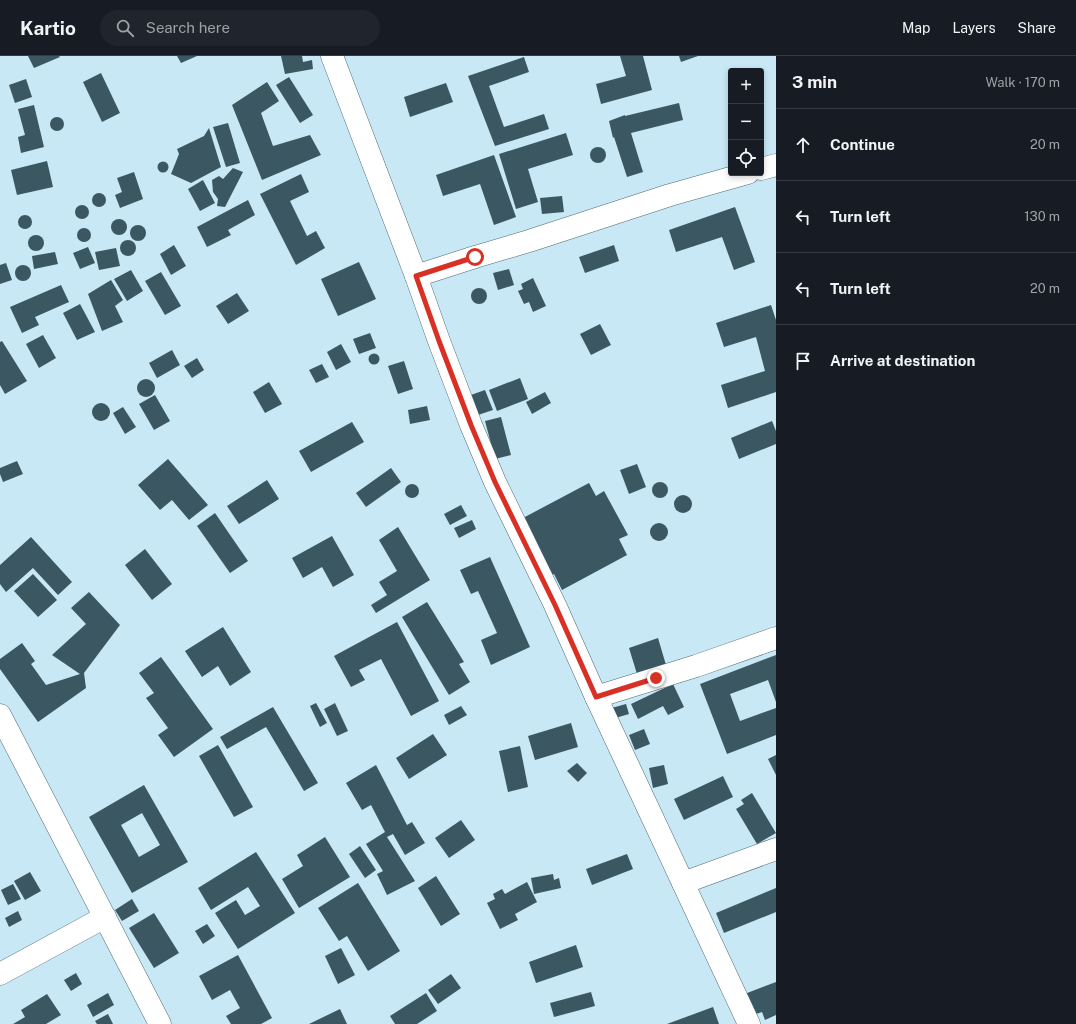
<!DOCTYPE html>
<html lang="en">
<head>
<meta charset="utf-8">
<style>
  body { margin:0; font-family:"Public Sans",sans-serif; background:#20242c; color:#f1f3f6 }
  .controls { position:absolute; right:12px; top:12px; display:grid; overflow:hidden; border-radius:4px; box-shadow:0 2px 6px #0003 }
  .controls button { width:36px; height:36px; display:grid; place-items:center; padding:0; border:0; border-bottom:1px solid #363941; background:#171b24; color:#f1f3f6; font:20px sans-serif }
  .stop { position:absolute; width:12px; height:12px; margin:-9px; border:3px solid #d93025; border-radius:50%; background:#fff }
  .stop.end { background:#d93025; border-color:#fff; box-shadow:0 1px 4px #0008 }
  .list { margin:0; padding:0; list-style:none }
  h2 { display:flex; justify-content:space-between; align-items:center; height:52px; margin:0; padding:0 16px; font-size:17px }
  h2 small { font-size:13px; font-weight:400; color:#9ea1a6 }
  .list li { display:grid; grid-template-columns:26px 1fr auto; gap:12px; align-items:center; box-sizing:border-box; height:72px; padding:0 16px; border-top:1px solid #363941 }
  .list b { display:block; font-size:15px; white-space:nowrap }
  .list em { font-size:13px; font-style:normal; color:#9ea1a6 }
  .icon { flex:none; width:22px; height:22px; fill:none; stroke:currentColor; stroke-width:2; stroke-linecap:round; stroke-linejoin:round }
  .map { position:relative; flex:none; width:776px; height:968px; overflow:hidden }
  header { display:flex; align-items:center; gap:24px; box-sizing:border-box; height:56px; padding:0 20px; background:#171b24; border-bottom:1px solid #363941 }
  header strong { font-size:19px }
  nav { display:flex; gap:22px; margin-inline-start:auto; font-size:14px }
  .search { width:280px; height:36px; background:#20242c; display:flex; align-items:center; gap:10px; box-sizing:border-box; padding:0 14px; border-radius:22px; color:#9ea1a6; font-size:15px }
  main { display:flex }
  aside { flex:1; background:#171b24 }
  .map>svg:first-child { display:block }
  .building { fill:#3b5762; fill-rule:evenodd }
  .lines { fill:none; stroke-linecap:round; stroke-linejoin:round }
  .minor-casing { stroke:#506c77; stroke-width:23 }
  .minor { stroke:#fff; stroke-width:22 }
  .route { stroke:#d93025; stroke-width:5 }
</style>
</head>
<body>
<header>
<strong>Kartio</strong>
<div class="search"><svg class="icon" aria-label="search" viewBox="0 0 24 24"><circle cx="10" cy="10" r="6"/><path d="M15 15l6 6"/></svg>Search here</div>
<nav><a>Map</a><a>Layers</a><a>Share</a></nav>
</header>
<main>
<div class="map">
<svg width="776" height="968" viewBox="0 0 776 968">
  <rect width="100%" height="100%" fill="#c8e8f5"/>
  <!-- building -->
  <g class="building">
    <polygon points="28,0 59,0 60,1 34,12"/>
    <polygon points="177,0 197,0 181,7"/>
    <polygon points="281,0 302,0 303,6 312,4 313,13 285,18"/>
    <polygon points="620,0 643,0 652,34 601,48 596,28 626,20"/>
    <polygon points="679,0 698,0 681,6"/>
    <polygon points="524,1 529,16 489,30 504,71 544,58 549,73 495,90 468,20"/>
    <polygon points="101,17 120,57 102,66 83,26"/>
    <polygon points="289,21 313,59 300,67 276,29"/>
    <polygon points="26,23 32,41 15,47 9,29"/>
    <polygon points="267,26 279,45 261,57 273,90 310,79 321,99 262,124 232,49"/>
    <polygon points="446,27 453,46 410,61 404,41"/>
    <polygon points="679,47 683,64 631,77 643,116 627,121 614,81 613,82 609,65 625,59 625,60"/>
    <polygon points="34,49 44,91 21,97 18,81 25,79 18,53"/>
    <circle cx="57" cy="68" r="7"/>
    <polygon points="228,67 240,107 226,111 213,71"/>
    <polygon points="209,72 221,111 191,127 171,118 179,98 177,93 204,80"/>
    <polygon points="566,77 573,99 528,113 538,146 516,153 499,98"/>
    <circle cx="598" cy="99" r="8"/>
    <polygon points="494,99 516,161 494,169 480,128 443,140 436,119"/>
    <polygon points="47,105 53,131 17,139 11,114"/>
    <circle cx="163" cy="111" r="5.5"/>
    <polygon points="233,112 243,116 225,151 217,150 218,143 213,136 212,124 219,120 223,123"/>
    <polygon points="134,116 143,143 120,152 115,139 122,136 117,122"/>
    <polygon points="301,118 309,136 290,145 307,180 316,175 325,192 296,209 260,138"/>
    <polygon points="203,124 215,147 200,155 188,133"/>
    <circle cx="99" cy="144" r="7"/>
    <polygon points="562,140 564,156 542,158 540,142"/>
    <polygon points="248,144 255,159 228,174 231,179 207,191 197,171"/>
    <circle cx="82" cy="156" r="7"/>
    <polygon points="735,151 755,206 734,214 722,181 676,196 669,174"/>
    <circle cx="25" cy="166" r="7"/>
    <circle cx="119" cy="171" r="8"/>
    <circle cx="138" cy="177" r="8"/>
    <circle cx="84" cy="179" r="7"/>
    <circle cx="36" cy="187" r="8"/>
    <circle cx="128" cy="192" r="8"/>
    <polygon points="174,189 186,210 171,219 160,198"/>
    <polygon points="614,189 619,205 585,217 579,201"/>
    <polygon points="88,191 95,207 80,213 73,197"/>
    <polygon points="116,192 120,210 99,214 95,196"/>
    <polygon points="55,196 58,208 34,213 32,200"/>
    <polygon points="359,206 376,243 338,260 321,223"/>
    <polygon points="6,207 12,224 0,228 0,209"/>
    <circle cx="23" cy="217" r="8"/>
    <polygon points="509,213 514,229 498,234 493,217"/>
    <polygon points="131,214 143,235 127,245 114,223"/>
    <polygon points="161,216 181,250 165,259 145,225"/>
    <polygon points="533,222 546,250 533,256 529,246 524,248 518,235 523,233 521,228"/>
    <polygon points="111,224 123,244 115,250 123,266 102,275 88,238"/>
    <polygon points="61,229 69,246 35,261 39,269 22,277 10,251"/>
    <circle cx="479" cy="240" r="8"/>
    <polygon points="237,237 249,255 228,268 216,250"/>
    <polygon points="80,248 95,276 77,284 63,257"/>
    <polygon points="771,249 776,264 776,336 728,352 721,329 765,315 756,281 724,291 716,267"/>
    <polygon points="600,268 611,289 591,299 580,278"/>
    <polygon points="370,277 376,292 359,298 353,283"/>
    <polygon points="43,279 56,302 39,312 26,288"/>
    <polygon points="2,285 27,325 5,338 0,329 0,286"/>
    <polygon points="341,288 351,306 336,314 327,296"/>
    <polygon points="172,294 180,309 157,322 149,307"/>
    <circle cx="374" cy="303" r="5.5"/>
    <polygon points="197,302 204,314 192,322 184,310"/>
    <polygon points="404,305 413,333 398,338 388,310"/>
    <polygon points="322,308 329,321 316,327 309,314"/>
    <polygon points="520,322 528,343 497,355 489,334"/>
    <circle cx="146" cy="332" r="9"/>
    <polygon points="269,326 282,348 265,357 253,336"/>
    <polygon points="485,334 493,354 475,360 468,340"/>
    <polygon points="545,336 551,347 532,358 526,346"/>
    <polygon points="155,339 170,365 154,374 139,348"/>
    <circle cx="101" cy="356" r="9"/>
    <polygon points="427,350 430,364 410,368 408,354"/>
    <polygon points="123,351 136,371 125,378 113,357"/>
    <polygon points="501,361 511,399 495,403 485,365"/>
    <polygon points="772,365 776,375 776,388 739,403 731,382"/>
    <polygon points="352,366 364,386 311,416 299,395"/>
    <polygon points="168,403 208,449 189,464 172,444 160,454 138,429"/>
    <polygon points="17,405 23,418 3,426 0,418 0,412"/>
    <polygon points="637,408 646,431 629,438 620,414"/>
    <polygon points="391,412 401,426 366,451 356,437"/>
    <polygon points="267,424 279,443 239,468 227,450"/>
    <circle cx="660" cy="434" r="8"/>
    <polygon points="589,427 596,440 604,435 628,479 619,483 627,499 562,534 554,518 546,522 523,462"/>
    <circle cx="412" cy="435" r="7"/>
    <circle cx="683" cy="448" r="9"/>
    <polygon points="461,449 467,460 450,469 444,458"/>
    <polygon points="215,457 248,505 230,517 197,470"/>
    <polygon points="472,464 476,473 459,482 454,472"/>
    <circle cx="659" cy="476" r="9"/>
    <polygon points="398,471 430,524 376,557 371,549 387,539 379,526 397,515 379,484"/>
    <polygon points="332,480 354,519 333,531 322,511 303,522 292,502"/>
    <polygon points="31,481 72,526 58,539 33,512 6,536 0,528 0,509"/>
    <polygon points="145,493 172,528 152,544 125,509"/>
    <polygon points="490,501 530,591 491,609 481,584 497,577 478,535 471,538 460,514"/>
    <polygon points="33,518 57,544 38,561 14,535"/>
    <polygon points="89,536 120,569 84,617 86,632 38,666 0,613 0,603 22,587 35,605 31,608 46,629 80,618 52,599 86,568 71,552"/>
    <polygon points="427,546 464,606 459,608 470,626 449,639 402,561"/>
    <polygon points="397,566 439,645 411,660 381,603 359,614 365,624 351,631 334,600"/>
    <polygon points="223,571 251,616 230,630 218,610 202,621 185,595"/>
    <polygon points="658,582 666,609 637,618 629,592"/>
    <polygon points="776,599 776,646 768,624 730,638 740,665 776,652 776,679 727,698 700,628"/>
    <polygon points="161,601 213,673 174,701 158,679 168,672 146,642 154,637 139,617"/>
    <polygon points="673,628 684,651 668,659 663,650 638,663 631,648"/>
    <polygon points="316,647 327,667 320,671 310,650"/>
    <polygon points="335,647 348,675 337,680 324,653"/>
    <polygon points="626,648 629,658 612,663 608,653"/>
    <polygon points="461,650 467,659 449,669 444,659"/>
    <polygon points="273,651 318,727 304,735 266,671 227,693 220,681"/>
    <polygon points="571,667 578,691 535,704 528,680"/>
    <polygon points="644,673 650,688 635,694 629,679"/>
    <polygon points="433,678 447,699 409,723 396,702"/>
    <polygon points="218,689 253,751 234,761 199,700"/>
    <polygon points="520,690 528,731 508,736 499,695"/>
    <polygon points="776,699 776,719 768,703"/>
    <polygon points="577,707 587,717 578,726 567,715"/>
    <polygon points="376,709 407,769 412,766 425,787 405,799 393,778 387,781 415,825 387,839 377,818 383,815 366,788 385,776 371,749 362,754 346,727"/>
    <polygon points="664,709 668,728 653,732 649,712"/>
    <polygon points="723,720 733,741 684,764 674,743"/>
    <path d="M 144,729 L 188,806 L 132,837 L 89,761 ZM 142,757 L 160,789 L 139,801 L 121,769 Z"/>
    <polygon points="752,737 776,777 757,788 736,753 744,748 741,744"/>
    <polygon points="461,764 475,784 449,802 435,782"/>
    <polygon points="325,781 350,821 299,852 282,823 303,810 297,799"/>
    <polygon points="360,790 376,814 365,822 349,798"/>
    <polygon points="256,796 295,857 238,893 215,857 236,844 245,859 260,850 248,831 211,854 198,832"/>
    <polygon points="627,798 633,813 592,829 586,813"/>
    <polygon points="30,816 41,835 25,844 14,825"/>
    <polygon points="553,818 554,824 559,822 561,832 534,838 531,822"/>
    <polygon points="436,820 460,858 441,870 418,832"/>
    <polygon points="527,826 537,846 515,858 518,864 500,873 487,847 495,843 493,838 502,833 505,838"/>
    <polygon points="358,827 400,895 368,915 347,880 339,885 318,852"/>
    <polygon points="13,828 21,843 8,849 1,834"/>
    <polygon points="776,832 776,856 724,877 716,857"/>
    <polygon points="132,843 139,855 122,865 115,854"/>
    <polygon points="18,855 22,864 9,871 5,862"/>
    <polygon points="154,857 179,897 154,912 129,872"/>
    <polygon points="207,868 215,880 203,888 195,875"/>
    <polygon points="576,889 583,911 536,927 529,906"/>
    <polygon points="341,892 355,919 338,928 325,900"/>
    <polygon points="238,899 272,962 261,968 231,968 226,960 240,952 230,934 212,944 199,920"/>
    <polygon points="76,917 82,928 71,935 64,924"/>
    <polygon points="451,918 461,932 438,948 428,934"/>
    <polygon points="776,926 776,959 765,964 762,956 750,960 742,939"/>
    <polygon points="591,936 595,950 554,961 550,947"/>
    <polygon points="108,937 114,949 93,961 87,949"/>
    <polygon points="426,937 437,955 417,968 395,968 390,960"/>
    <polygon points="47,938 61,959 46,968 13,968 25,961 21,954"/>
    <polygon points="713,951 719,968 667,968"/>
    <polygon points="340,953 347,968 309,968"/>
    <polygon points="108,958 113,968 97,968 95,965"/>
  </g>
  <g class="lines">
    <defs>
      <g id="minor">
        <polyline points="332,0 416,220 439,285 471,369 495,426 555,549 596,641 749,968"/>
        <polyline points="761,113 776,109"/>
        <polyline points="416,220 475,201 529,185 670,139 748,117"/>
        <polyline points="596,641 696,610 776,582"/>
        <polyline points="0,659 160,968"/>
        <polyline points="683,827 776,793"/>
        <polyline points="0,918 105,861"/>
      </g>
    </defs>
    <!-- minor casing -->
    <use href="#minor" class="minor-casing"/>
    <!-- minor -->
    <use href="#minor" class="minor"/>
  </g>
  <g class="lines">
    <!-- route -->
    <polyline class="route" points="475,201 416,220 439,285 471,369 495,426 555,549 596,641 656,622"/>
  </g>
</svg>
<div class="controls">
<button>+</button>
<button>−</button>
<button><svg class="icon" aria-label="locate" viewBox="0 0 24 24"><circle cx="12" cy="12" r="6"/><path d="M12 2v4M12 18v4M2 12h4M18 12h4"/></svg></button>
</div>
<div class="stop" style="left:475px;top:201px"></div>
<div class="stop end" style="left:656px;top:622px"></div>
</div>
<aside>
<h2>3 min<small>Walk · 170 m</small></h2>
<ul class="list">
<li><svg class="icon" aria-label="ahead" viewBox="0 0 24 24"><path d="M12 20V5M6 11l6-6 6 6"/></svg><div><b>Continue</b></div><em>20 m</em></li>
<li><svg class="icon" aria-label="left" viewBox="0 0 24 24"><path d="M17 20v-9H6M10 6l-5 5 5 5"/></svg><div><b>Turn left</b></div><em>130 m</em></li>
<li><svg class="icon" aria-label="left" viewBox="0 0 24 24"><path d="M17 20v-9H6M10 6l-5 5 5 5"/></svg><div><b>Turn left</b></div><em>20 m</em></li>
<li><svg class="icon" aria-label="arrive" viewBox="0 0 24 24"><path d="M6 21V4h12l-3 4 3 4H6"/></svg><div><b>Arrive at destination</b></div></li>
</ul>
</aside>
</main>
</body>
</html>
